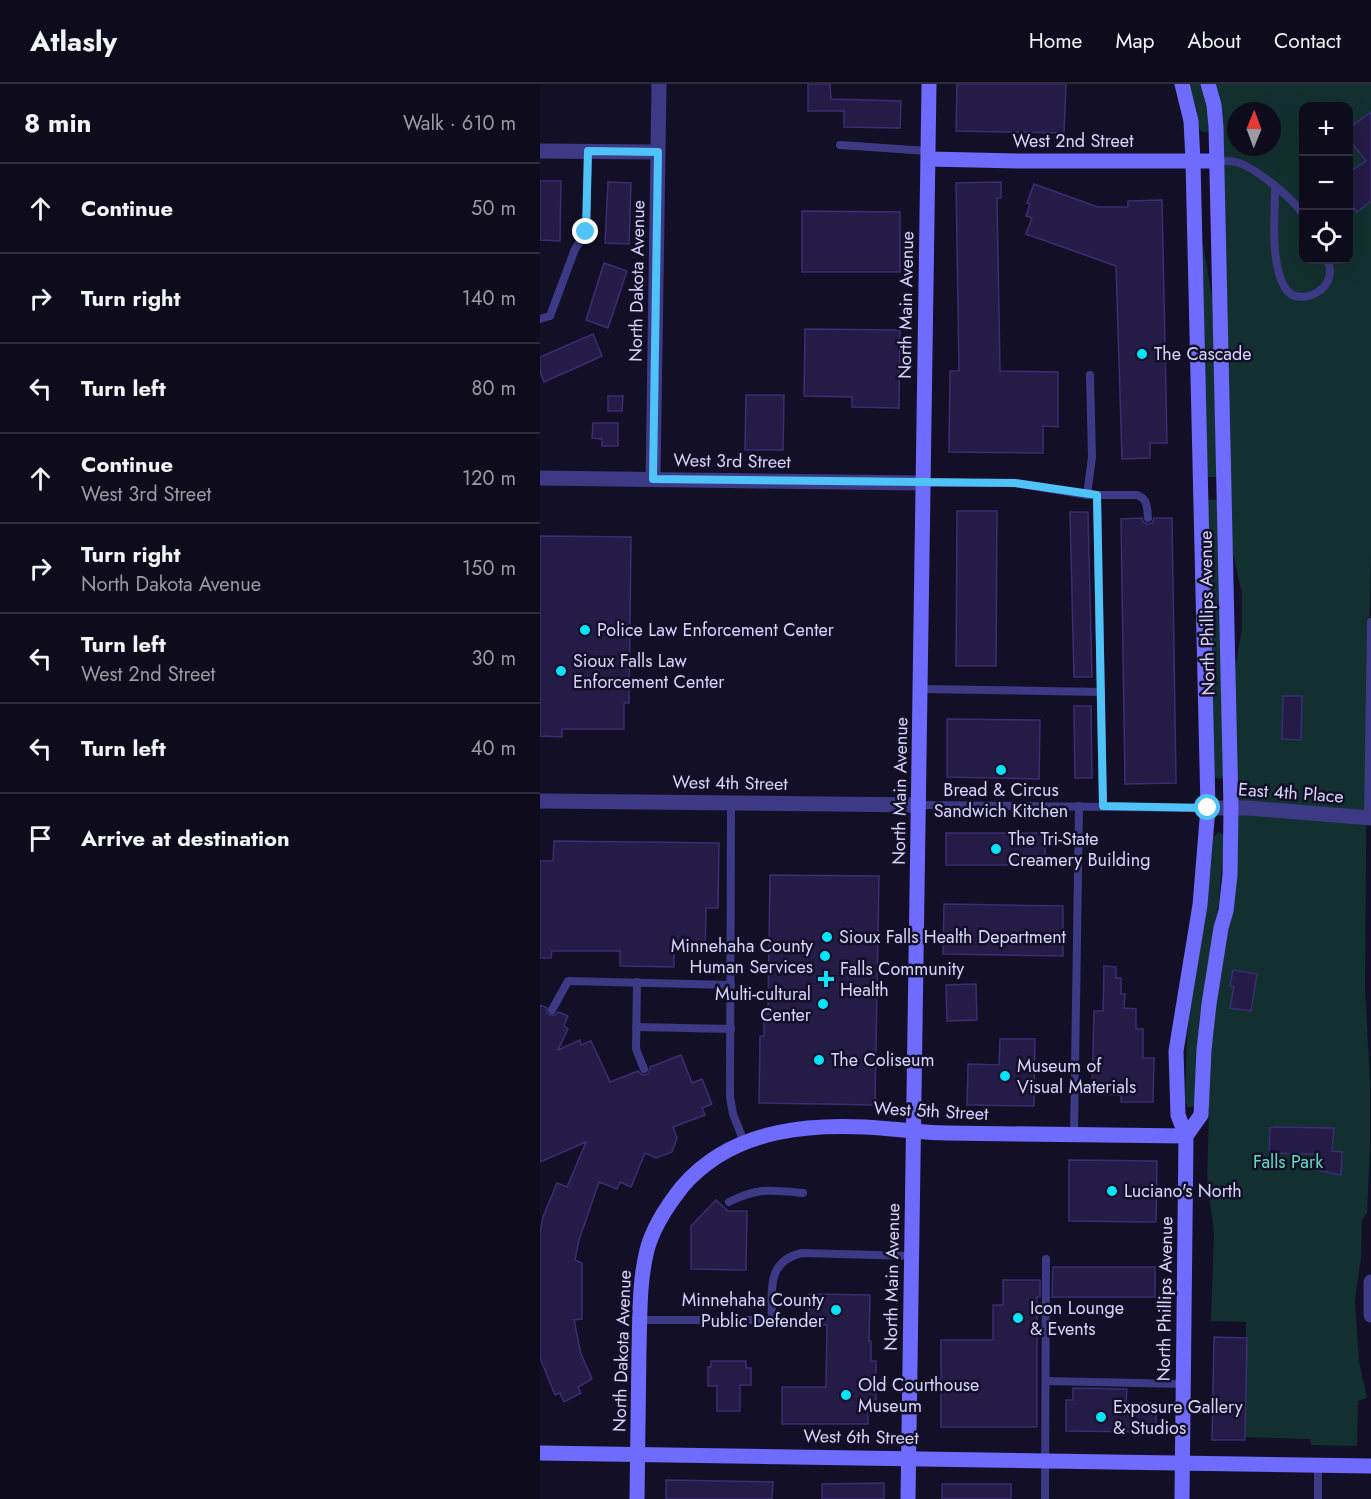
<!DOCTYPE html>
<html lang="en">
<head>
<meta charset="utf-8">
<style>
  body { margin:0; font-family:Jost,sans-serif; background:#171425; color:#f1f3f6 }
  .controls { position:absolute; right:18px; top:18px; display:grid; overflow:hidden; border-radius:12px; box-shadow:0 6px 24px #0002 }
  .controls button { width:54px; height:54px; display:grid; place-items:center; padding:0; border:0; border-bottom:2px solid #2e2b3b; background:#0e0b1c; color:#f1f3f6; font:30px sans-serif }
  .compass { position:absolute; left:687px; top:18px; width:54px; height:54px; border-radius:50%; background:#0e0b1c; box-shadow:0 6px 24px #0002; rotate:1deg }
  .stop { position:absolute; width:18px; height:18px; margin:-14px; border:4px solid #4fc3f7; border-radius:50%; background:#fff }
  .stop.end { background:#4fc3f7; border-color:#fff; box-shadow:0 2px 6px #0008 }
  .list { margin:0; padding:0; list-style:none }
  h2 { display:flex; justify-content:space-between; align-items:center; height:78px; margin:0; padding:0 24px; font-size:26px }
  h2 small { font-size:20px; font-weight:400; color:#9b9ba3 }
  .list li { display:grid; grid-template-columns:39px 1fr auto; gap:18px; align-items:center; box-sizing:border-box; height:90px; padding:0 24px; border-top:2px solid #2e2b3b }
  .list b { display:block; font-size:22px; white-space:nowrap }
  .list p { margin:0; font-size:20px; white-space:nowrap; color:#9b9ba3 }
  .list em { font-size:20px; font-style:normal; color:#9b9ba3 }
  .icon { flex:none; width:33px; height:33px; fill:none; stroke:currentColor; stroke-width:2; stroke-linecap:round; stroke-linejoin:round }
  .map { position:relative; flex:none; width:831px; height:1415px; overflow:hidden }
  header { display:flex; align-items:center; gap:36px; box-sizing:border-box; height:84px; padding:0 30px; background:#0e0b1c; border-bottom:2px solid #2e2b3b }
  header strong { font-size:28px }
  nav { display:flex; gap:33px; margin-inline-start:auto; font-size:21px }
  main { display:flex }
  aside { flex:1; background:#0e0b1c }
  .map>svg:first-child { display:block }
  .green { fill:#12302f; fill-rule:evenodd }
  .building { fill:#241b47; stroke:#3b2d73; stroke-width:1.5 }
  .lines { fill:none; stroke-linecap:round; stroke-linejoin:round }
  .lane { stroke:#3d3a85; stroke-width:8 }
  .street { stroke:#3d3a85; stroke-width:15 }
  .secondary { stroke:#6f6bff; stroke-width:15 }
  .route { stroke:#4fc3f7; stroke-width:8 }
  .poi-dot { fill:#00e5ff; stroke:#130f26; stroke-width:2 }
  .labels { text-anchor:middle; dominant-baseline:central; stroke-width:5; stroke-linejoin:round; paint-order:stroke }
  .street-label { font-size:18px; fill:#d9d4ff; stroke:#130f26 }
  .poi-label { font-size:18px; fill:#d9d4ff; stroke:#130f26; text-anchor:start }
  .park-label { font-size:18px; fill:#5fe0c0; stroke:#130f26 }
</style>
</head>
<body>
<header>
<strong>Atlasly</strong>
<nav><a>Home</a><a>Map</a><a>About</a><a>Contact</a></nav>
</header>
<main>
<aside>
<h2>8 min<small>Walk · 610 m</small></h2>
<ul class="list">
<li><svg class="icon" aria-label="ahead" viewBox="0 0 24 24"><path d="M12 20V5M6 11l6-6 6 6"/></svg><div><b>Continue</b></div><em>50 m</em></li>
<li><svg class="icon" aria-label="right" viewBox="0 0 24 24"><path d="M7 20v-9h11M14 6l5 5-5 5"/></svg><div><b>Turn right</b></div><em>140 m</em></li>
<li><svg class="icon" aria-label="left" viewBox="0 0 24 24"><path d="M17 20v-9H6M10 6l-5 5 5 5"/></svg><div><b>Turn left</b></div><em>80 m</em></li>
<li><svg class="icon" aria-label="ahead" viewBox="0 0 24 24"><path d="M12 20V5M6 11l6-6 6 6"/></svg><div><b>Continue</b><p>West 3rd Street</p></div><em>120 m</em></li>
<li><svg class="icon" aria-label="right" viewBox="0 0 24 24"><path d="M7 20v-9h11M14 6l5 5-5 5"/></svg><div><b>Turn right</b><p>North Dakota Avenue</p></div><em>150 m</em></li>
<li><svg class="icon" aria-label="left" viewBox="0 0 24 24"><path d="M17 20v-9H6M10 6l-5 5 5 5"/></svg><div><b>Turn left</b><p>West 2nd Street</p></div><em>30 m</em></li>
<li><svg class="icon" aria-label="left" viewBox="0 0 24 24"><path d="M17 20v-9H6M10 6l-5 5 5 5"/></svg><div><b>Turn left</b></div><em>40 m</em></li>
<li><svg class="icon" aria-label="arrive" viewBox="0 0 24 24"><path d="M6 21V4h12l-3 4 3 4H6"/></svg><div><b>Arrive at destination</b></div></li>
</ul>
</aside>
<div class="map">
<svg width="831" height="1415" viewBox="0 0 831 1415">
  <rect width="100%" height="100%" fill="#130f26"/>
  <!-- green -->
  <g class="green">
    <polygon points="649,0 660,0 667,25 669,45 667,48 662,48 658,44 657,28"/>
    <path d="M 675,0 L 831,0 L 831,473 L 827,638 L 825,903 L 830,999 L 830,1063 L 827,1129 L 822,1136 L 821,1173 L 815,1216 L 819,1278 L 827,1314 L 818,1317 L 817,1362 L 771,1361 L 770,1355 L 705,1353 L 706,1238 L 671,1237 L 674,1148 L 670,1118 L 667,1111 L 670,970 L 677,905 L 689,843 L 695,585 L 702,544 L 702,509 L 692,466 ZM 764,22 L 808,22 L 808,176 L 764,176 ZM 696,27 L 732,27 L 732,63 L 696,63 Z"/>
    <polygon points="663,161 674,224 677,393 667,393 661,162"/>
    <polygon points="678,415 683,694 679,695 674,693 667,416"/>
    <path d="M 679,748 L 684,751 L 679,818 L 659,938 L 655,1022 L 648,1024 L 645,1018 C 646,984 646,951 651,917 C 659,862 671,809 673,753 Z"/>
  </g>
  <!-- building -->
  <g class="building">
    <polygon points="268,0 290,0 291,15 361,17 360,44 304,43 304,27 268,27"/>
    <polygon points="417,0 526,0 524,49 416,47"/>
    <polygon points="831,28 831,117 817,128 808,117 808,89 826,77 808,54 808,45"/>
    <polygon points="0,97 21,97 20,157 0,156"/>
    <polygon points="68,98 91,99 89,160 65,159"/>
    <polygon points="461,98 461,114 457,114 460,287 518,288 518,343 503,342 503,369 409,368 410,287 419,287 416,99"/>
    <polygon points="494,100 558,123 588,123 588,117 622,116 627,359 610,359 610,374 582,375 576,182 486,150 492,134 486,132 490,120 487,119"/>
    <polygon points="262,127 360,128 360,188 262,188"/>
    <polygon points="64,179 87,187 68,244 46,236"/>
    <polygon points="265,245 360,246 359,324 312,323 312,313 264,312"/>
    <polygon points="53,250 62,272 4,298 0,287 0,273"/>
    <polygon points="206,311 244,311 243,366 205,366"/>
    <polygon points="68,312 83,312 82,327 68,327"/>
    <polygon points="53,339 78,339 78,362 62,362 62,355 52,354"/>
    <polygon points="417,427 457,427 456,582 416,582"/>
    <polygon points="530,428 548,428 552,593 534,593"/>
    <polygon points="602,434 603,438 608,440 612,439 614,434 632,434 636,699 585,700 581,435"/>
    <polygon points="0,452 91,453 89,619 84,619 84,645 22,645 22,653 0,652"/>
    <polygon points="743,612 762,612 761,656 742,655"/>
    <polygon points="534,622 551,622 552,694 535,694"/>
    <polygon points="407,635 500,636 499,695 407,693"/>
    <rect x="406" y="749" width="99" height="32"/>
    <polygon points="14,757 179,759 178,824 166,824 165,867 134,866 134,883 80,882 80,867 12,867 11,874 0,874 0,777 13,777"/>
    <polygon points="230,791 339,792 335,1021 219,1019 220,952 224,952 224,930 228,930"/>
    <polygon points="404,820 523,822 523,872 403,870"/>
    <polygon points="564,882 576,883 576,894 581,894 581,910 585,910 584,924 596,925 596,945 603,945 603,974 614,974 613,1018 581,1018 581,1011 552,1010 554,927 563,927"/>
    <polygon points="693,886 717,890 711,927 690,924 694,903 690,902"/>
    <polygon points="436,900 437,936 407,937 406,901"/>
    <polygon points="0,921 7,924 7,929 10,931 15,931 18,928 28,932 24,942 28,945 18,966 40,956 41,961 51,957 70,998 98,987 101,990 106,991 109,988 110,983 141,971 152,999 162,995 172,1020 162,1024 165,1031 133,1043 137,1054 132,1068 116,1074 105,1069 91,1103 80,1098 77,1105 59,1098 39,1156 35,1176 42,1179 42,1235 34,1236 41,1270 52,1295 38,1303 41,1309 24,1318 20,1309 15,1311 0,1274 0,1148 3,1133 17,1099 27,1103 46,1058 0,1078"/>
    <polygon points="460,955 495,955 494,1022 427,1021 428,980 459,981"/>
    <polygon points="736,1043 794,1044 792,1067 802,1068 801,1091 777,1086 778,1070 729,1069 730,1044"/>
    <polygon points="529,1076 617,1077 616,1138 529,1137"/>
    <polygon points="176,1116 188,1127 207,1127 206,1186 151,1185 151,1142"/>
    <polygon points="513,1183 615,1183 615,1213 512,1213"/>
    <polygon points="463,1196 500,1196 500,1213 497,1213 497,1343 401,1343 401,1256 453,1256 453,1221 463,1221"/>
    <polygon points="269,1210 330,1211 329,1257 331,1257 331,1277 336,1277 336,1323 328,1323 328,1340 242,1340 242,1303 286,1303 287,1241 269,1241"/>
    <polygon points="674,1253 707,1254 705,1356 672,1356"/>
    <polygon points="171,1277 206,1277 206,1284 211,1284 211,1301 200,1301 200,1327 177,1327 177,1302 168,1302 168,1283 171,1283"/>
    <polygon points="533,1304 587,1305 586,1319 616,1319 616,1348 526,1347 526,1316 533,1316"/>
    <polygon points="126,1396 233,1398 232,1415 126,1415"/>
    <polygon points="344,1399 344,1415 282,1415 282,1400"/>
    <rect x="402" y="1400" width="69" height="15"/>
  </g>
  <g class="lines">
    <!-- lane -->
    <g class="lane">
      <polyline points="300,61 388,67"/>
      <path d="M 677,77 C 683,77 690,77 696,78 C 715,83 755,116 764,132"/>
      <path d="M 735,104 C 735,132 730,179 745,204 C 759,226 802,203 787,176"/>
      <polyline points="0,235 10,232 35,165 46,148 48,67"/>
      <path d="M 383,399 L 475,399 L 547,411 L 597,411 C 608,415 607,423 608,434"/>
      <polyline points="547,411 552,373 550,291"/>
      <polyline points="557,411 563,722"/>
      <polyline points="380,605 561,608"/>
      <polyline points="191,719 190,1013 193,1030 204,1058"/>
      <polyline points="379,721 668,724"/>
      <polyline points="828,734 831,538"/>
      <polyline points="97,898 96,965 104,985"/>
      <polyline points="12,926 28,897 191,901"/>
      <polyline points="96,943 191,945"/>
      <polyline points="534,1051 539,722"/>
      <path d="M 189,1118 C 219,1103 231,1106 263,1109"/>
      <path d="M 100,1236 L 232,1236 C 232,1207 226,1177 262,1169 L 372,1172"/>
      <polyline points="506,1297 643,1300"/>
      <polyline points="505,1415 506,1175"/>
      <polyline points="778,1415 778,1381"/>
    </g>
    <!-- street -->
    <g class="street">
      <polyline points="0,67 118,68"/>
      <polyline points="0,394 383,399"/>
      <polyline points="113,395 119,0"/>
      <polyline points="0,717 379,721"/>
      <polyline points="668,724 708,724 831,734"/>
      <polyline points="831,1198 831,1231"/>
    </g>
    <!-- secondary -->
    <g class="secondary">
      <polyline points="389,75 480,77 677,77"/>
      <polyline points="646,1052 661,1031 664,966 669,920 681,844 686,827 690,791 691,725 676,43 674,21 668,0"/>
      <polyline points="0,1369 831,1382"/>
      <path d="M 97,1415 C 98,1365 98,1315 99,1265 C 100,1232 99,1198 107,1166 C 113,1143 127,1122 142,1103 C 194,1042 277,1038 351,1045 C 369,1046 387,1049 406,1049 C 486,1050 566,1051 646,1052"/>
      <polyline points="368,1415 389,0"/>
      <polyline points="642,1415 646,1052 638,1031 636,967 660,821 668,724 653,77 651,37 642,0"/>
    </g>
  </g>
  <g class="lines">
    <!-- route -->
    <polyline class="route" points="46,148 48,67 118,68 113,395 475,399 557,411 563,722 668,724"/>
  </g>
  <!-- markers -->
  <g class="poi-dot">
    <circle cx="602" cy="270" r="6"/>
    <circle cx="45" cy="546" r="6"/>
    <circle cx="21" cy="587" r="6"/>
    <circle cx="461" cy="686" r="6"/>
    <circle cx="456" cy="765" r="6"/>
    <circle cx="287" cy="853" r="6"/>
    <circle cx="285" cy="872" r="6"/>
    <path d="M283 886h6v6h6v6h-6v6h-6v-6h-6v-6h6z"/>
    <circle cx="283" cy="920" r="6"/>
    <circle cx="279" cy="976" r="6"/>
    <circle cx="465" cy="992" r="6"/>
    <circle cx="572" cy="1107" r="6"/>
    <circle cx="296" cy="1226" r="6"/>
    <circle cx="478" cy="1234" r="6"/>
    <circle cx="306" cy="1311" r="6"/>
    <circle cx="561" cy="1333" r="6"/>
  </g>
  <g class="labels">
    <!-- street labels -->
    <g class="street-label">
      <text x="533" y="57">West 2nd Street</text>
      <text transform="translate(97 197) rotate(-89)">North Dakota Avenue</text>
      <text transform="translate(366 221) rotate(-89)">North Main Avenue</text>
      <text transform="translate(192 377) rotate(1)">West 3rd Street</text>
      <text transform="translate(667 529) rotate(-91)">North Phillips Avenue</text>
      <text transform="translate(190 699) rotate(1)">West 4th Street</text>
      <text transform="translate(360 707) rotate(-89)">North Main Avenue</text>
      <text transform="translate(751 709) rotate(4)">East 4th Place</text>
      <text transform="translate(391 1027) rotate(3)">West 5th Street</text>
      <text transform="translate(352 1193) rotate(-89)">North Main Avenue</text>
      <text transform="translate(625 1215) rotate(-89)">North Phillips Avenue</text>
      <text transform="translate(82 1267) rotate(-88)">North Dakota Avenue</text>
      <text transform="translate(321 1353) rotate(1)">West 6th Street</text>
    </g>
    <!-- poi labels -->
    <g class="poi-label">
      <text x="614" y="270">The Cascade</text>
      <text x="57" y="546">Police Law Enforcement Center</text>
      <text x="33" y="577">Sioux Falls Law<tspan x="33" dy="21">Enforcement Center</tspan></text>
      <text x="461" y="706" text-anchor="middle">Bread &amp; Circus<tspan x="461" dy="21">Sandwich Kitchen</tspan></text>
      <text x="468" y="755">The Tri-State<tspan x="468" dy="21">Creamery Building</tspan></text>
      <text x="299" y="853">Sioux Falls Health Department</text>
      <text x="273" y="862" text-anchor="end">Minnehaha County<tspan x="273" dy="21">Human Services</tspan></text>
      <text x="300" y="885">Falls Community<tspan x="300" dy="21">Health</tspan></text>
      <text x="271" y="910" text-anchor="end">Multi-cultural<tspan x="271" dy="21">Center</tspan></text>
      <text x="291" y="976">The Coliseum</text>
      <text x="477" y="982">Museum of<tspan x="477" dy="21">Visual Materials</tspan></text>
      <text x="584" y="1107">Luciano's North</text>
      <text x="284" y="1216" text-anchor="end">Minnehaha County<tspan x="284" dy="21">Public Defender</tspan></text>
      <text x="490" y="1224">Icon Lounge<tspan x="490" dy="21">&amp; Events</tspan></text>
      <text x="318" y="1301">Old Courthouse<tspan x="318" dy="21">Museum</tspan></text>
      <text x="573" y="1323">Exposure Gallery<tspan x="573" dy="21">&amp; Studios</tspan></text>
    </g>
    <!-- park labels -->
    <g class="park-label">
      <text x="748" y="1078">Falls Park</text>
    </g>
  </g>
</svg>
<div class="controls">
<button>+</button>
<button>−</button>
<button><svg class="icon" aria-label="locate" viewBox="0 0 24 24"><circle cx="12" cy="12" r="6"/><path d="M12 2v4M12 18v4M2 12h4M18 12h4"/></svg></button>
</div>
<svg class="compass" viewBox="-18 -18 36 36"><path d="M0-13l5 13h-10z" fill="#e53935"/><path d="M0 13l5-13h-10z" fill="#9b9ba3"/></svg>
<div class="stop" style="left:668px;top:724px"></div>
<div class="stop end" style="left:46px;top:148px"></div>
</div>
</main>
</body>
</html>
